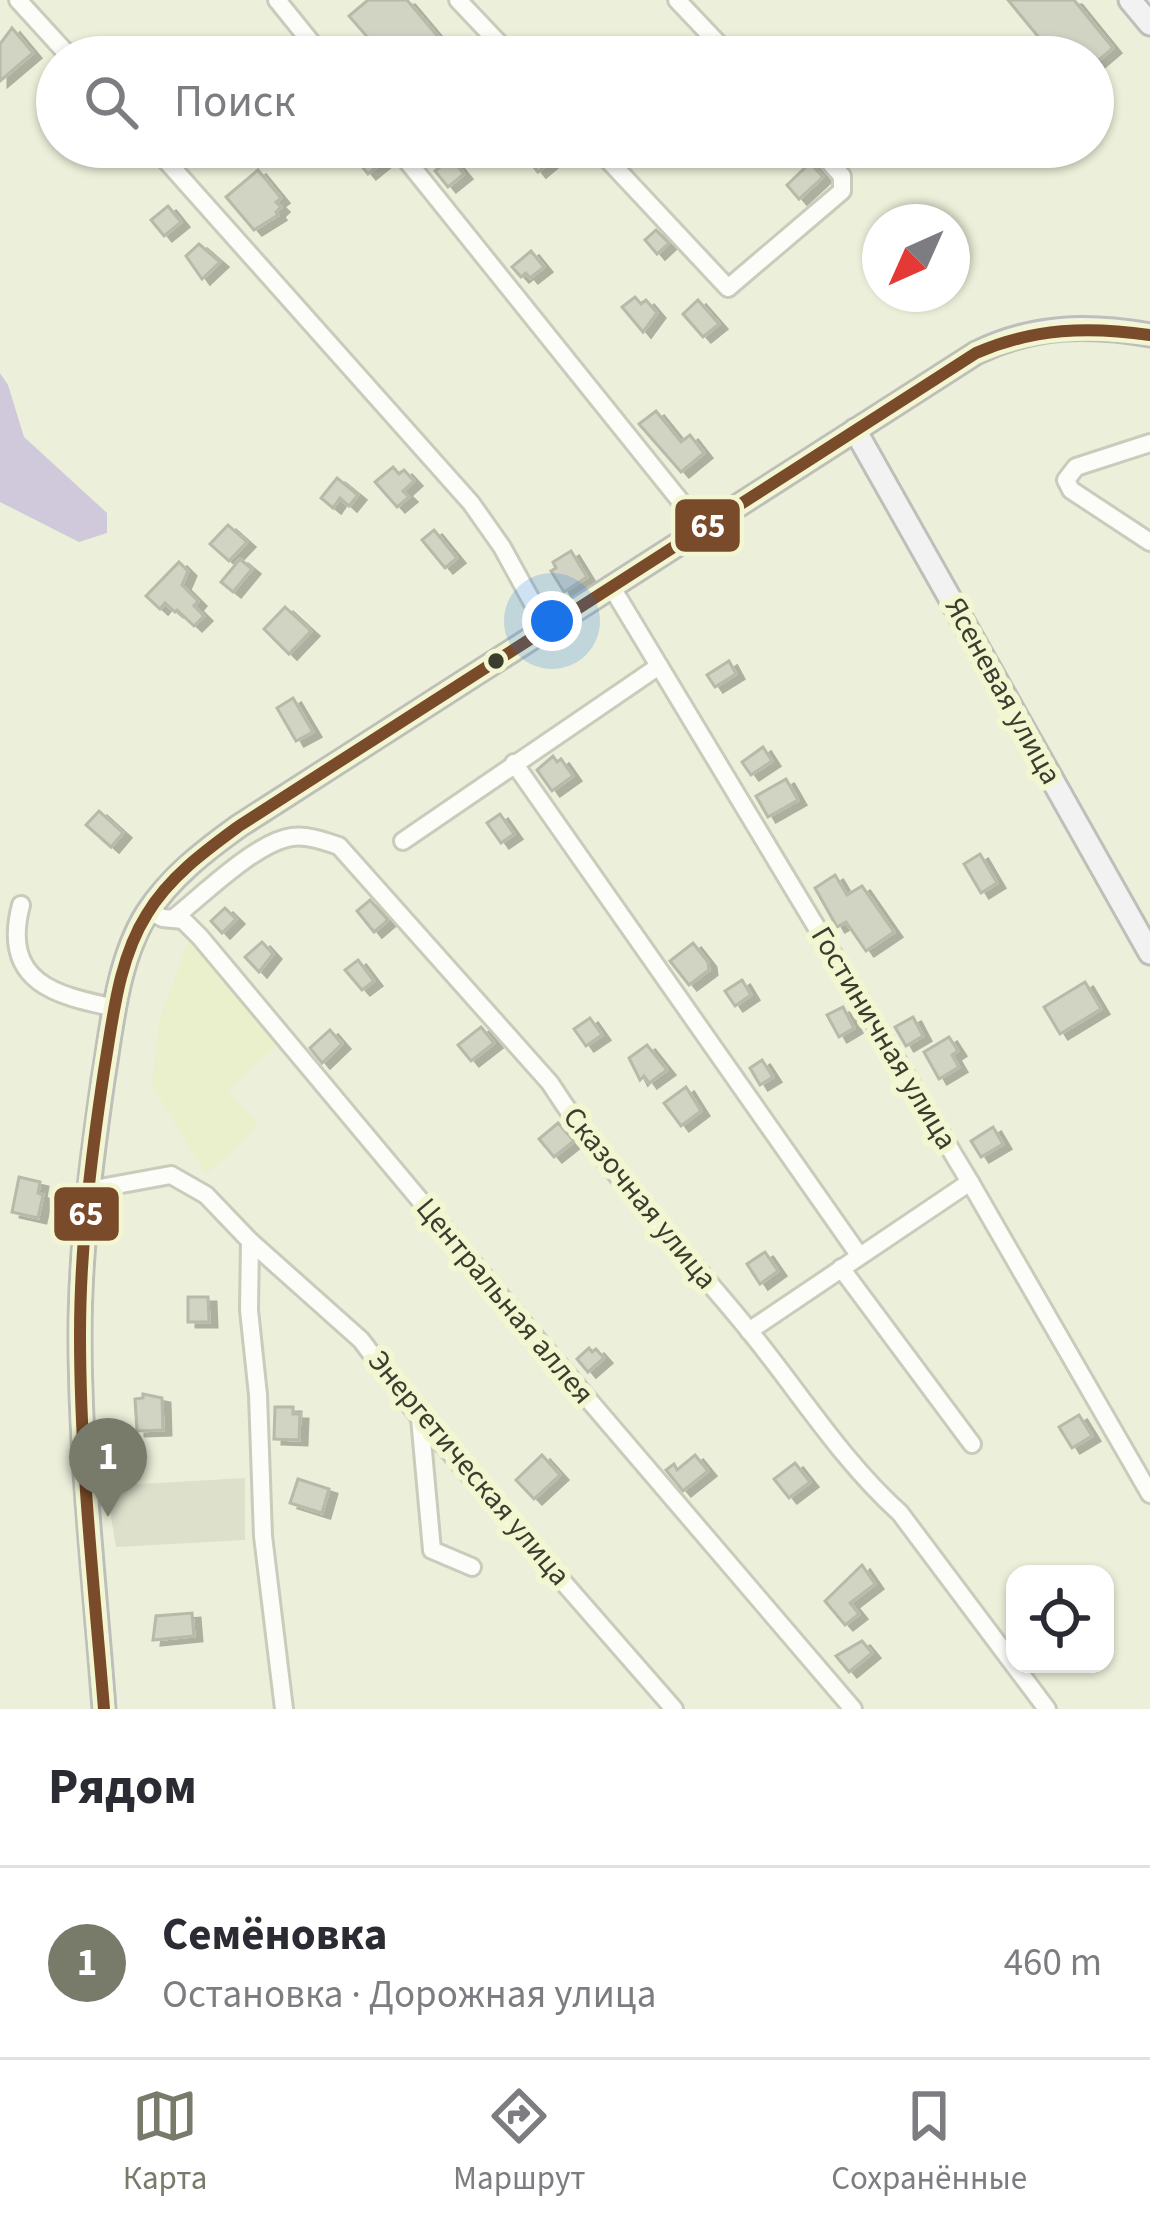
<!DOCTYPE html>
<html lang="ru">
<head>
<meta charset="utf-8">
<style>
  body { margin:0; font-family:"Source Sans 3",sans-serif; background:#f7f7f7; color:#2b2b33 }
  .controls { position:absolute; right:36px; bottom:36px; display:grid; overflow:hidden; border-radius:24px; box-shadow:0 3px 9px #0004 }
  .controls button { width:108px; height:108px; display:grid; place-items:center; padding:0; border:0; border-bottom:3px solid #e1e1e2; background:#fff; color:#2b2b33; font:60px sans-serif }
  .compass { position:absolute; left:862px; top:204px; width:108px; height:108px; border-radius:50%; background:#fff; box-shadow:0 3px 9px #0004; rotate:225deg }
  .you { position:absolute; left:552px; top:621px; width:42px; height:42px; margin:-30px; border:9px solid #fff; border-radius:50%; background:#1a73e8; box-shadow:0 0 0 18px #1a73e833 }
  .badge { display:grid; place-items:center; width:78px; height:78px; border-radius:50%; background:#797b6a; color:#fff; font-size:39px; font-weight:700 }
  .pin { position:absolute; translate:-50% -99px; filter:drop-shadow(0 3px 6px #0008) }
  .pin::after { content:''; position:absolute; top:63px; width:42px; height:36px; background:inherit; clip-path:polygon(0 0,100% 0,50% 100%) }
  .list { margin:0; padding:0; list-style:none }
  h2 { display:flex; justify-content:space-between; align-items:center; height:156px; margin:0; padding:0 48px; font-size:51px }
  h2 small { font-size:39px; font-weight:400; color:#7c7c81 }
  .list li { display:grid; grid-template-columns:78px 1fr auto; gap:36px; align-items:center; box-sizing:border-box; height:192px; padding:0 48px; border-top:3px solid #e1e1e2 }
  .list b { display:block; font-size:45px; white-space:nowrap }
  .list p { margin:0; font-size:39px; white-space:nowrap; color:#7c7c81 }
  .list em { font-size:39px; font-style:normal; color:#7c7c81 }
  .icon { flex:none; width:66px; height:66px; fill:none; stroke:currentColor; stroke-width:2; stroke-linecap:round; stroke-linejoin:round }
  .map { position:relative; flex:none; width:1150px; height:1709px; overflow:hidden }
  .search { position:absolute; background:#fff; box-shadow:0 3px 9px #0004; left:36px; right:36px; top:36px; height:132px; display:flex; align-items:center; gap:30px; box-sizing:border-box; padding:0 42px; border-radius:66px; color:#7c7c81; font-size:45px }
  .sheet { height:348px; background:#fff }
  nav { display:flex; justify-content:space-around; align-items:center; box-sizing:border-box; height:168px; border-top:3px solid #e1e1e2; background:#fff; font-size:33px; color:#7c7c81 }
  nav a { display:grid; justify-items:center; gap:6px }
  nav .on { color:#797b6a }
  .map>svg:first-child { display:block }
  .built { fill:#eaefcc }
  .green { fill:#dde0ca }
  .water { fill:#cfc9db }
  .building { fill:#d2d4c3; stroke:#b7baa9; stroke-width:3; filter:url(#shadow) }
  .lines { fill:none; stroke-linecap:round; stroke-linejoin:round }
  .minor-casing { stroke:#c9cbbb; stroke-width:22 }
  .major-casing { stroke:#bfbfba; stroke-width:27 }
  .minor { stroke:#fcfdf9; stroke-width:16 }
  .major { stroke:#f3f2f2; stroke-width:21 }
  .bus-1-casing { stroke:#f2f7d1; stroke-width:21 }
  .bus-1 { stroke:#7a4b2a; stroke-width:12 }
  .bus-dot { fill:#3b3d2e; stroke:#f2f7d1; stroke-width:4.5 }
  .labels { text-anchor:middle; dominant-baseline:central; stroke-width:12; stroke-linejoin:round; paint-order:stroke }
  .street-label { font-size:30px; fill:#3b3d2e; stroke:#f2f7d1 }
  .line-badge { stroke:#f2f7d1; stroke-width:4.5 }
  .badge-label { font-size:33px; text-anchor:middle; font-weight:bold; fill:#fff }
</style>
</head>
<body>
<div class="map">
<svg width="1150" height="1709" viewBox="0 0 1150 1709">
  <defs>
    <filter id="shadow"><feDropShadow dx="8" dy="5" stdDeviation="0" flood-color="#0004"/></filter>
  </defs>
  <rect width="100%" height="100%" fill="#ecefd9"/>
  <!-- built -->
  <polygon class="built" points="189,941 278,1044 228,1091 258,1125 206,1174 152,1085 160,1017"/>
  <!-- green -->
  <polygon class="green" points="245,1478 245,1540 116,1547 106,1486"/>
  <!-- water -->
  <polygon class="water" points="0,373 8,385 24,437 107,513 107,533 79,542 0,502"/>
  <!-- building -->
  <g class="building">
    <polygon points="368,0 407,0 440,39 418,57 365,57 377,48 349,16"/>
    <polygon points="1008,0 1074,0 1113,48 1093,65 1093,57 1055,57"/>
    <polygon points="12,28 33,53 0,81 0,44"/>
    <polygon points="369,147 374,147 385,160 368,174 355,158"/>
    <polygon points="528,147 568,147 538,172 522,152"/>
    <polygon points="451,158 464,174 448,187 435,171"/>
    <polygon points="810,163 823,177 799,199 787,185"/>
    <polygon points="258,170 281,198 276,202 281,207 276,212 278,215 254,230 226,197"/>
    <polygon points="168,206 181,222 164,236 151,220"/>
    <polygon points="656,230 669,243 657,254 645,240"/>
    <polygon points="199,244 220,262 202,279 186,256"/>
    <polygon points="531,251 544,267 530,278 526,273 521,277 512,267"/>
    <polygon points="635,297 641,304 646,300 657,313 643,332 622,307"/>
    <polygon points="698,300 719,324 703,337 683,314"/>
    <polygon points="656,411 681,442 690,435 704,453 681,472 639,424"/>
    <polygon points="393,467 399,474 404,470 414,481 403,491 409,497 397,507 375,482"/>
    <polygon points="337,478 358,495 349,506 340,498 333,508 321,498"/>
    <polygon points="228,525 247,542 229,561 210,544"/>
    <polygon points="434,530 457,558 445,568 422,540"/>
    <polygon points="571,551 587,577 564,592 551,571 556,568 553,562"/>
    <polygon points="240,559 252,569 233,592 221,582"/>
    <polygon points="179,562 188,571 182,585 198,601 194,606 204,616 194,626 177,610 175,612 165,603 160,609 146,596"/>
    <polygon points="285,607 311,631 289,654 264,629"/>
    <polygon points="729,661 736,674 715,687 707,675"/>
    <polygon points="293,698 313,732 296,741 277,708"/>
    <polygon points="763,747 772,761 751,775 742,762"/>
    <polygon points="553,756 557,762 561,759 573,776 552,791 537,770"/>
    <polygon points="786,779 798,800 768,817 756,796"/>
    <polygon points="99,811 123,833 111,847 86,825"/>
    <polygon points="500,814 514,834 501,843 487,823"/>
    <polygon points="980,854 997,883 981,893 964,864"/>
    <polygon points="835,875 847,895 862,886 894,932 866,951 846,922 837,927 815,888"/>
    <polygon points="370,900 388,920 374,932 357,911"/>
    <polygon points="225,908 236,919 222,933 211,921"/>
    <polygon points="262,942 273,954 259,972 245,957"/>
    <polygon points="693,943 708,962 709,970 689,985 670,961"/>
    <polygon points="358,960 374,981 362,990 345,970"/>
    <polygon points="742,980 751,995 735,1006 725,991"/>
    <polygon points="1085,982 1101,1009 1060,1034 1044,1007"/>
    <polygon points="843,1007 854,1028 839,1037 827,1015"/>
    <polygon points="913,1017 923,1036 906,1046 895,1027"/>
    <polygon points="590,1018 602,1035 586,1046 574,1029"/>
    <polygon points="481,1027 494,1043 471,1061 458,1045"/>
    <polygon points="330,1030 342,1044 322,1063 310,1048"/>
    <polygon points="949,1037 958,1051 952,1055 959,1067 939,1079 924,1052"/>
    <polygon points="647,1045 667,1070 649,1083 644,1076 640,1080 629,1058"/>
    <polygon points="762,1060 773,1077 760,1085 750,1068"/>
    <polygon points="686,1087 701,1111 681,1126 664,1103"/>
    <polygon points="558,1123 574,1141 554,1157 539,1139"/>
    <polygon points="993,1127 1003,1144 981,1157 971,1141"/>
    <polygon points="19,1177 40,1182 38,1193 43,1195 38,1218 12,1212"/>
    <polygon points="765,1252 778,1271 760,1284 747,1264"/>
    <polygon points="188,1297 208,1297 209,1322 188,1322"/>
    <polygon points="589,1348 592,1352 596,1349 604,1358 588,1372 577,1359"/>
    <polygon points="143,1394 162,1398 163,1430 137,1431 135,1399 143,1398"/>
    <polygon points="275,1407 293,1407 293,1414 300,1414 299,1440 274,1439"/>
    <polygon points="1079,1415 1092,1436 1072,1448 1059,1427"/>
    <polygon points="542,1455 560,1475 534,1499 516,1480"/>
    <polygon points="695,1455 708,1471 683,1491 666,1470 674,1464 677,1470"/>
    <polygon points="795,1463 810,1482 789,1498 774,1479"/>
    <polygon points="298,1479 329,1489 322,1513 290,1503"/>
    <polygon points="862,1565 875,1584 850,1603 859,1614 845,1625 825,1601"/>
    <polygon points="192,1613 194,1636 153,1640 156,1616"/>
    <polygon points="862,1641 872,1653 849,1672 836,1656"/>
  </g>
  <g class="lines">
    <defs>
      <g id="minor">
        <polyline points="18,0 70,57"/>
        <polyline points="277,0 323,57"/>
        <polyline points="458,0 512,57"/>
        <polyline points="677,0 731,57"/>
        <polyline points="154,147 471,503 502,547 546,627"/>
        <polyline points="396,147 702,528"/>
        <polyline points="596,147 728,288 842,191 842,176 816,147"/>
        <polyline points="1150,443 1076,467 1066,480 1071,490 1150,542"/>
        <polyline points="611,586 970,1182 1150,1494"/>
        <polyline points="514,763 859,1255"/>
        <polyline points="403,841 659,666"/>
        <path d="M 21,905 C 0,985 60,996 116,1008"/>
        <polyline points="148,911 163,918 183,920 200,937 511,1309 853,1709"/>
        <path d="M 175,917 C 204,894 256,842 292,837 C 308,835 324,841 339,846 L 550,1083 C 606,1171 681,1247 747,1328 C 798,1390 841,1460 900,1513 L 1047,1709"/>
        <polyline points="89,1190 171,1175 206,1195 250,1241 249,1310 258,1395 263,1536 284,1709"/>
        <polyline points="250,1241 361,1340 420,1418 674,1709"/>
        <polyline points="841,1268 972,1444"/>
        <polyline points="749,1331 970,1182"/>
        <polyline points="420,1418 432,1550 472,1567"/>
      </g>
      <g id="major">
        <polyline points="1130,0 1150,24"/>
        <polyline points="855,430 1150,953"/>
        <path d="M 104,1709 C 95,1585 80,1460 80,1335 C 80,1250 91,1164 103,1080 C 112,1026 117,961 147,913 C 171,877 204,851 239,826 L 976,353 C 1033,325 1088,324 1150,335"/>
      </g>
    </defs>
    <!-- minor casing -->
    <use href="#minor" class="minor-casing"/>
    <!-- major casing -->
    <use href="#major" class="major-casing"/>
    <!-- minor -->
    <use href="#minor" class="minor"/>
    <!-- major -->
    <use href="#major" class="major"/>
    <defs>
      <path id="bus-1" d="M 104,1709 C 94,1585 80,1460 80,1335 C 80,1247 91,1158 104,1071 C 113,1018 118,960 147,914 C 169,877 205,851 239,826 L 976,353 C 1034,328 1088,326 1150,335"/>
    </defs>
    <!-- bus-1 casing -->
    <use href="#bus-1" class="bus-1-casing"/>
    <!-- bus-1 -->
    <use href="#bus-1" class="bus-1"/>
  </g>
  <!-- markers -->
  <circle class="bus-dot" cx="496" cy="661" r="10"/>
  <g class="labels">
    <!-- street labels -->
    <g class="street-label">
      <text transform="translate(1003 691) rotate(61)">Ясеневая улица</text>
      <text transform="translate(884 1038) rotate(59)">Гостиничная улица</text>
      <text transform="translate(640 1198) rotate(51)">Сказочная улица</text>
      <text transform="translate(505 1301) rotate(50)">Центральная аллея</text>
      <text transform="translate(469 1468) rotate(50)">Энергетическая улица</text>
    </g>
  </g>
  <g class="line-badge">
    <rect x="673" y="497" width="69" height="57" rx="12" fill="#7a4b2a"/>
    <rect x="52" y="1185" width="69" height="58" rx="12" fill="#7a4b2a"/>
  </g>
  <g class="badge-label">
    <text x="708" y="537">65</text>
    <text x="86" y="1225">65</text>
  </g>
</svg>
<div class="controls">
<button><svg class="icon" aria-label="locate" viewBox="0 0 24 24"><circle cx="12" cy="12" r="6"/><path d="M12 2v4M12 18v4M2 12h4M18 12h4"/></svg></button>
</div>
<svg class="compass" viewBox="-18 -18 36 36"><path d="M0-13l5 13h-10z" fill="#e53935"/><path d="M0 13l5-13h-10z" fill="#7c7c81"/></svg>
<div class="you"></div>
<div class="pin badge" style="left:108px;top:1517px">1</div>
<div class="search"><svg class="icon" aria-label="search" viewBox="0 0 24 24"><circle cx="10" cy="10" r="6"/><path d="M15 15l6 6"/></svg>Поиск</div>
</div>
<section class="sheet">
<h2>Рядом<small></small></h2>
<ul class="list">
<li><span class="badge">1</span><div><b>Семёновка</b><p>Остановка · Дорожная улица</p></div><em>460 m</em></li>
</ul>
</section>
<nav>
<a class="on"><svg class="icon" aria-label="map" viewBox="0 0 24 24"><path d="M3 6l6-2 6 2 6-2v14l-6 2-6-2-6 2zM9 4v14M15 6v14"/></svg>Карта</a>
<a><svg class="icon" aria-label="directions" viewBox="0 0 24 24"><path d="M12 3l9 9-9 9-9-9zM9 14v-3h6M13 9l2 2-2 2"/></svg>Маршрут</a>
<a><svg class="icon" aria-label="saved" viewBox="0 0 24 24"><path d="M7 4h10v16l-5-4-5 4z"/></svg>Сохранённые</a>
</nav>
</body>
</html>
